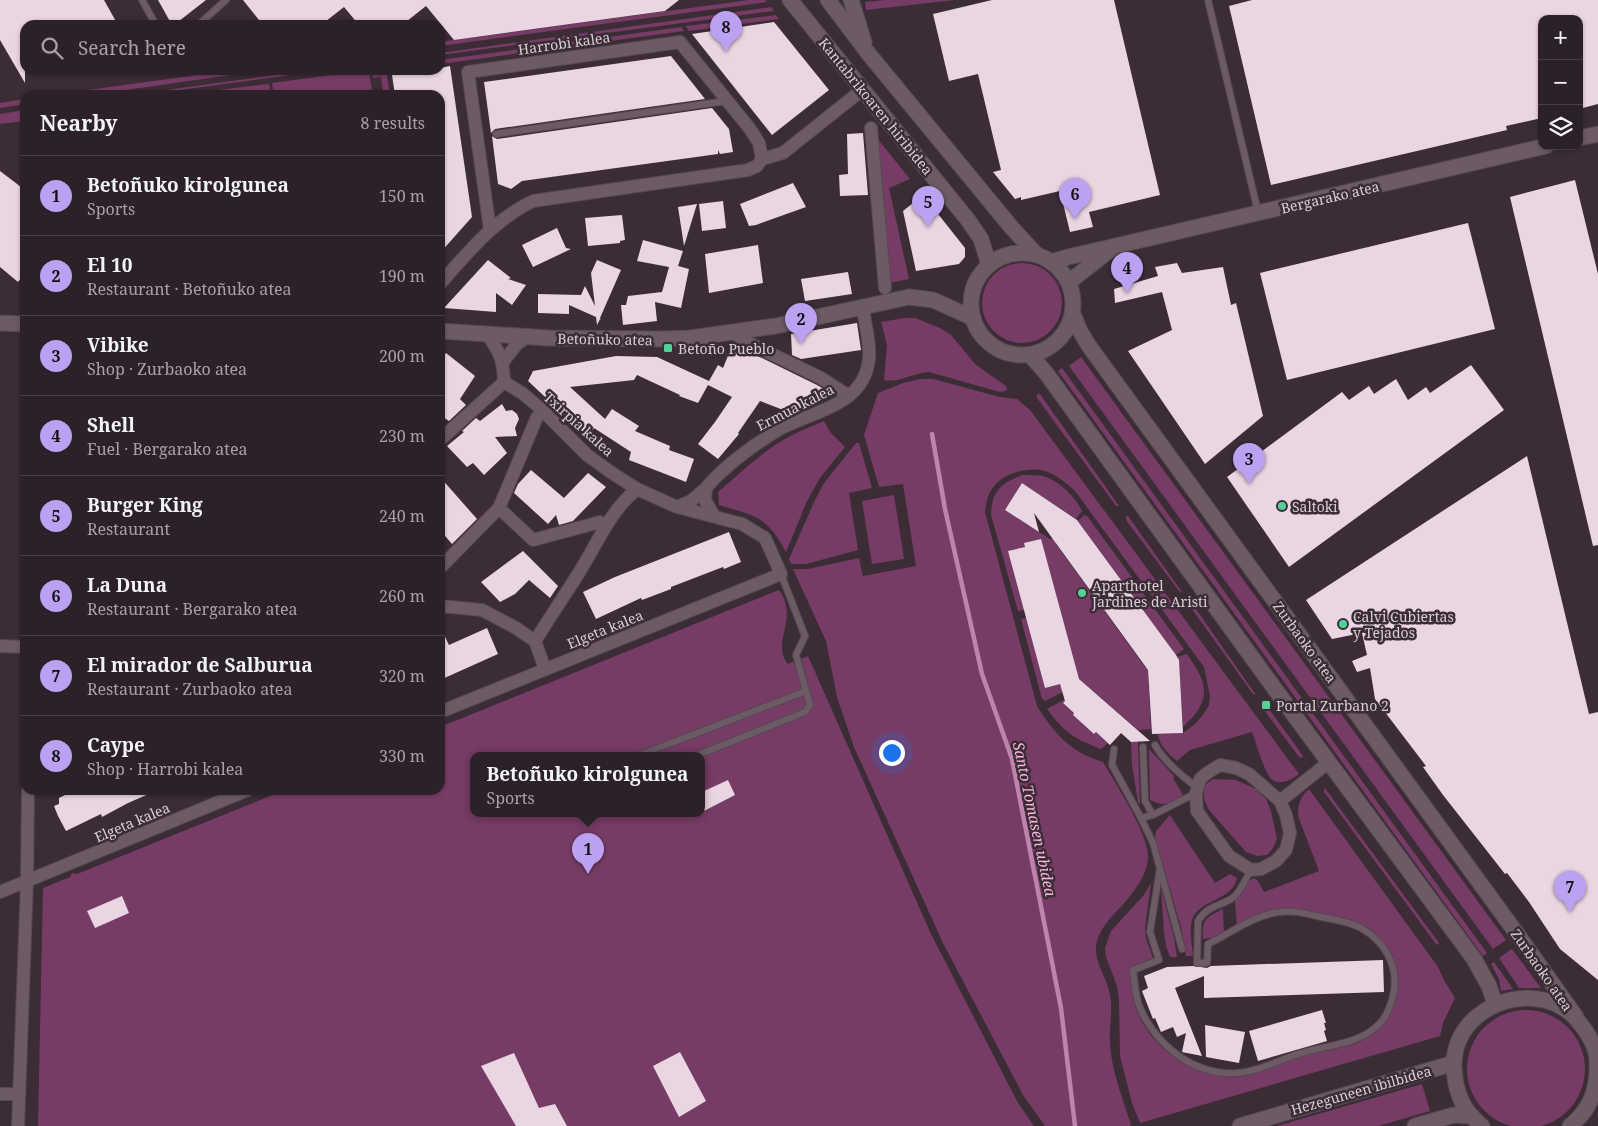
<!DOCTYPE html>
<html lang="en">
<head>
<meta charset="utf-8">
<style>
  body { margin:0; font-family:"Noto Serif",serif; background:#382e34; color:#f1f3f6 }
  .controls { position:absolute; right:15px; top:15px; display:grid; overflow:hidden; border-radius:10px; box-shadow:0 1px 4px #0004 }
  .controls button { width:45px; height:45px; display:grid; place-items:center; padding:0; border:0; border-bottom:1px solid #483e45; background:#2c2128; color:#f1f3f6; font:25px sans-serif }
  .you { position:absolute; left:891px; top:752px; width:18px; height:18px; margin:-12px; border:4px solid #fff; border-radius:50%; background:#1a73e8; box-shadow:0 0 0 8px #1a73e833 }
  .badge { display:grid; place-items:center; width:32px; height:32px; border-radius:50%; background:#bca0f2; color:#111; font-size:16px; font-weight:700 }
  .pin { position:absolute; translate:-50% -41px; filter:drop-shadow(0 1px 2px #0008) }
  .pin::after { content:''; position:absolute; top:26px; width:18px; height:15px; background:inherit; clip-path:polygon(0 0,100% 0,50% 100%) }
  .popup { position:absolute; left:470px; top:752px; width:235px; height:65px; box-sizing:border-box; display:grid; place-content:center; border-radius:10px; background:#2c2128; filter:drop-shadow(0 1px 4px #0005); font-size:16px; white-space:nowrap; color:#a6a3a8 }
  .popup b { font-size:19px; color:#f1f3f6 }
  .popup::after { content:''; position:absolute; left:50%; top:100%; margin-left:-10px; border:10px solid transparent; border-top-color:#2c2128 }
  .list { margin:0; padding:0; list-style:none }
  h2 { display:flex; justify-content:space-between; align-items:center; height:65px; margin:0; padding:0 20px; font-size:21px }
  h2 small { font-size:16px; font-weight:400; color:#a6a3a8 }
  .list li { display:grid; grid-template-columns:32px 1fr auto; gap:15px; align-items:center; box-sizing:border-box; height:80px; padding:0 20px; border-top:1px solid #483e45 }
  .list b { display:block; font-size:19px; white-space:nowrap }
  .list p { margin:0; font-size:16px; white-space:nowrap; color:#a6a3a8 }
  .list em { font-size:16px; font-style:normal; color:#a6a3a8 }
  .icon { flex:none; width:28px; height:28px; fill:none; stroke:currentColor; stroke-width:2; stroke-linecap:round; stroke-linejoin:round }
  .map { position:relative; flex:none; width:1598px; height:1126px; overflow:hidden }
  .search { position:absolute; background:#2c2128; box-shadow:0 1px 4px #0004; left:20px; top:20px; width:425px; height:55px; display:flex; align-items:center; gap:12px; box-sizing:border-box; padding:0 18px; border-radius:15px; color:#a6a3a8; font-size:19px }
  .panel { position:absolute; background:#2c2128; box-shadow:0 1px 4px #0004; left:20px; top:90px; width:425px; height:705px; border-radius:15px }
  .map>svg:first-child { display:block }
  .green { fill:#773c65; fill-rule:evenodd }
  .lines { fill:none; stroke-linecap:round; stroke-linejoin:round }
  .stream { stroke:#be84ac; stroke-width:4.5 }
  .building { fill:#ead5e2 }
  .lane-casing { stroke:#554851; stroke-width:8 }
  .street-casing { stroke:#554851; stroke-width:14 }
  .secondary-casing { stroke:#554851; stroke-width:17 }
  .lane { stroke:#6c5a65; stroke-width:6 }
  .street { stroke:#6c5a65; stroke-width:12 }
  .secondary { stroke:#6c5a65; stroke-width:15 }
  .poi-dot { fill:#51d398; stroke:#3b2c36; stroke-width:2 }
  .labels { text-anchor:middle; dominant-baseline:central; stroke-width:5; stroke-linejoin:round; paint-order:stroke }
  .street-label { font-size:14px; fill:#d9ced5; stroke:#3b2c36 }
  .poi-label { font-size:14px; fill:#d9ced5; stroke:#3b2c36; text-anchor:start }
  .water-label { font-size:15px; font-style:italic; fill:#f8b7e1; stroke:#3b2c36 }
</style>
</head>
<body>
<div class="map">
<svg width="1598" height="1126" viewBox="0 0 1598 1126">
  <rect width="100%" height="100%" fill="#3b2c36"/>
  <!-- green -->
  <g class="green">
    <polygon points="749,0 765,0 767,2 440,46 440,42"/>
    <polygon points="886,0 955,0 866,10 865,2"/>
    <polygon points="771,7 774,11 440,55 440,53"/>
    <polygon points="776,15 779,19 689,31 686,26"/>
    <polygon points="681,27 684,31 440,64 440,60"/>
    <polygon points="235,70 267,70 90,95 51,95"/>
    <polygon points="312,70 329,70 165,92 160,95 129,95"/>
    <polygon points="369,70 372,92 346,95 282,95 281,91 273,92 272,83"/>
    <polygon points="372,70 399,70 393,71 387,76 390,95 375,95 375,93 383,92 381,77 373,78"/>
    <polygon points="269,84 271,95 191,95 191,93"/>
    <polygon points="25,99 25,104 0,108 0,103"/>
    <polygon points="25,110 25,121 0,124 0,114"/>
    <polygon points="876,137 910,179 889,188 909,279 890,283"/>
    <circle cx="1022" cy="303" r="40"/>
    <path d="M 904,318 L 915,318 L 940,328 L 951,335 L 976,365 L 1006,386 L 1007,389 L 1005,391 L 1000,392 L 929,372 C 912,373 901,383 884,380 L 887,345 L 881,322 Z"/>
    <polygon points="1081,357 1506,940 1493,949 1069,366"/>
    <polygon points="1062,368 1487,953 1483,956 1058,371"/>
    <path d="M 921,379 L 933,379 L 1000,397 L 1017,399 L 1030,410 L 1299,774 C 1292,779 1283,785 1274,781 C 1265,777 1256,742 1252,732 L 1190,750 L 1177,761 C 1169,754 1159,746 1158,734 L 1183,733 L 1195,724 L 1203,715 L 1209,705 L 1210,696 L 1204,667 L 1075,491 C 1066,483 1057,475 1045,471 C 1028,466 1002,473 992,489 C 987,496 986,504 985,512 L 1037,706 C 1055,734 1070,752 1103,762 C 1115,783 1150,836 1148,858 C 1147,874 1136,889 1126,901 C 1116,913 1101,925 1097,941 C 1092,961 1107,976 1110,995 C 1113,1011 1109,1028 1110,1045 C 1112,1072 1123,1099 1131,1125 L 1129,1126 L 1045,1126 L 1023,1095 L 943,943 L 868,778 L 854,747 L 837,697 L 826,641 L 793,569 L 808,569 L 859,558 L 863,576 L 916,566 L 903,484 L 879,487 L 864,435 L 878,393 L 903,383 Z"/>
    <polygon points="1037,394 1040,394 1119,506 1116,506 1037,398"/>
    <path d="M 824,421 L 830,432 L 845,447 L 820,478 L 807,501 L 786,552 C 767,516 756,516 719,505 L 718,492 C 741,472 765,449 792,435 C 802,430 813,426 824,421 Z"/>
    <polygon points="856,443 859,443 872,488 849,493 858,550 806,564 791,564 789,559 815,500 824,483"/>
    <path d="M 1022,475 C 1029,475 1036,475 1043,476 C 1058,480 1076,497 1082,511 L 1076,519 L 1022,483 L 1005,510 L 1050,539 L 1057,536 L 1056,544 L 1097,601 L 1104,599 L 1105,612 L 1145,667 L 1153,666 L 1155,671 L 1148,675 L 1151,729 L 1138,730 L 1079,679 L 1024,543 L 1025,547 L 1008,552 L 1036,608 L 1018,611 L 991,515 C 992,491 1000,484 1022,475 Z"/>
    <polygon points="894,495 904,559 872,564 862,501"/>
    <polygon points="1084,515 1087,516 1134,580 1127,588 1078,521"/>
    <polygon points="1126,516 1128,516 1182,592 1179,591 1126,520"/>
    <polygon points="1136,586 1138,586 1184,649 1176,655 1129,591"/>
    <path d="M 779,590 C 800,620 770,641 788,664 L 808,656 L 931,934 L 1018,1103 L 1034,1126 L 38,1126 L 43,888 L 70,877 L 72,873 L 77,874 L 285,790 L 440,790 L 440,727 ZM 474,755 L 702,755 L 702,813 L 474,813 Z"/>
    <polygon points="1189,601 1191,602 1256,695 1253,694 1189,605"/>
    <polygon points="1026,618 1060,684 1063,692 1045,701 1042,699 1021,619"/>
    <path d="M 1187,654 C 1209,685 1212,700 1183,727 L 1179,662 L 1177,657 Z"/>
    <path d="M 1069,697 L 1063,703 L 1074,713 L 1073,715 L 1094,734 L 1096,732 L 1108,743 L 1101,749 C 1073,738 1065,733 1047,709 Z"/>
    <polygon points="1264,706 1267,706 1303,756 1302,758 1299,757 1264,710"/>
    <polygon points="1131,742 1138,742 1140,805 1138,802 1132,765"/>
    <path d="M 1149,749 L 1174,776 L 1173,778 L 1183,795 C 1169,803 1166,808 1150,800 Z"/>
    <path d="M 1213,779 L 1236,780 L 1256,789 L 1266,799 L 1271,811 L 1277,839 L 1273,848 L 1267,855 L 1257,856 L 1246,852 L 1209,810 C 1204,801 1203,795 1205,785 Z"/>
    <polygon points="1324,787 1439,943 1438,945 1436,944 1324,792"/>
    <path d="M 1309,789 L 1438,967 L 1444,980 L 1455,998 L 1443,1023 L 1440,1036 L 1140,1123 L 1132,1103 L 1120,1056 L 1119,999 L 1117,986 L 1106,957 L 1105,948 L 1111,931 L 1143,896 L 1151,883 L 1145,927 L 1146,939 L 1153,958 L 1132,967 C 1131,978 1132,990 1134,1001 C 1146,1050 1200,1082 1249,1074 C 1266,1072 1282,1062 1299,1057 C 1317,1051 1336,1050 1354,1044 C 1378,1036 1396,1012 1398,987 C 1398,973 1397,963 1387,952 C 1381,946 1367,929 1361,925 C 1358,923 1353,923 1350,922 C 1327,917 1294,905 1272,910 C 1259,913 1248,920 1237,926 L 1235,901 L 1250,880 L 1254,878 L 1258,881 L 1264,892 L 1319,871 L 1298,816 C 1298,804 1300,797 1309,789 Z"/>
    <path d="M 1170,815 L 1215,883 L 1230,874 L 1237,878 C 1233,901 1199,899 1192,920 C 1189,931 1192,945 1193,956 L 1186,956 L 1181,927 L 1155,838 L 1156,831 Z"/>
    <polygon points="1161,889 1174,937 1177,957 1170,957 1166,946 1164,932"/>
    <path d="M 1223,909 L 1224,933 L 1217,937 L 1203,939 C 1202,918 1206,918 1223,909 Z"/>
    <polygon points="1512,949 1541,988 1519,988 1499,958"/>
    <polygon points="1494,962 1513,989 1501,991 1499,979 1491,964"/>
    <circle cx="1526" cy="1069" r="59"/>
    <polygon points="1422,1084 1430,1111 1379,1126 1277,1126"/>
  </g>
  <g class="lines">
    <!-- stream -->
    <polyline class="stream" points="932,434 945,509 982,674 1012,759 1061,1008 1075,1126"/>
  </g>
  <!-- building -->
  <g class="building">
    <polygon points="0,0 104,0 118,25 25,25 25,83 0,40"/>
    <polygon points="158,0 206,0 174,25 172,25"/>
    <polygon points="243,0 679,0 665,11 454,40 426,6 402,25 359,25 344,7 321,25 263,25"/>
    <polygon points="992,0 1114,0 1160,195 1089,212 1093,227 1070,232 1060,191 1021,200 1021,197 1015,199 993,172 1001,170 978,74 949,81 933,14"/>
    <polygon points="1252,0 1598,0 1598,104 1579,109 1579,19 1542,19 1542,118 1506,126 1507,130 1271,185 1229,6"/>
    <polygon points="774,22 829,90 772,135 692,34"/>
    <polygon points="671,56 705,99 495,129 491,133 484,82"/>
    <polygon points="450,66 472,217 440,253 440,95 395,95 392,75 425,70 440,70 440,68"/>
    <polygon points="712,108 729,129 733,152 720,154 718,150 718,154 522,181 511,189 498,184 492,136 497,139"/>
    <polygon points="863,133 868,195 840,196 839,175 848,174 847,134"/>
    <polygon points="0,171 25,190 25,273 18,282 0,267"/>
    <polygon points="1575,180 1598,274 1598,545 1593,546 1510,197"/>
    <polygon points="793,183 806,207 756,225 749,226 740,204"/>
    <polygon points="923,195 965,248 965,257 959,264 916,271 903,211"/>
    <polygon points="723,201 726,228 702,231 699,204"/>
    <polygon points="697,204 684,246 678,207"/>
    <polygon points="622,215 625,240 620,241 620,243 588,246 585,218"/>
    <polygon points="1468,223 1495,329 1287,380 1260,273"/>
    <polygon points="557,228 566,248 571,249 533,267 522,245"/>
    <polygon points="643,240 683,251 678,266 689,269 681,308 655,302 657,321 623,325 621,305 626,305 628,296 662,292 669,267 637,261"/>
    <polygon points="758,245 763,283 709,293 705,254"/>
    <polygon points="488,260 511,278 508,279 526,285 512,305 496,293 496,312 444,308"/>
    <polygon points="597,260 621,270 600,318 601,320 600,319 597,325 596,317 569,305 569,314 538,313 538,294 581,295 585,286 595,306 591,273"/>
    <polygon points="1177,263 1182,273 1223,267 1231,305 1236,303 1263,416 1205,464 1128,351 1172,330 1162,292 1115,303 1114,289 1158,276 1155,267"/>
    <polygon points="848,272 852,294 805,301 801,279"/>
    <polygon points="857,323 861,350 801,359 792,355 791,334"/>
    <polygon points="732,346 762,358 817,385 822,388 827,398 791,413 760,401 738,433 739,434 718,459 698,444 715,422 732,397 708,385 698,403 679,396 680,395 637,375 634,380 570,387 605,419 612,409 639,426 635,431 670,446 669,450 694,459 686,482 629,460 631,452 594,428 587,436 528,381 533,371 616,356 657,357 709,381 718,365 723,368"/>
    <polygon points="446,353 475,376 460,399 466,405 449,421 440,415 440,361"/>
    <polygon points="1471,365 1504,410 1289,567 1227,477 1342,392 1349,400 1369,386 1374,394 1396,379 1408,400 1426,387 1430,393"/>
    <polygon points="502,404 506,411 512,410 517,414 519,419 515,428 517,436 495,437 507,453 484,475 473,463 467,467 447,446 464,432 462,431 476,418 480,421"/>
    <polygon points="1527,456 1589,714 1598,712 1598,980 1560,949 1529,902 1507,873 1505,874 1443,795 1423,767 1426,766 1375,699 1370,668 1357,672 1352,661 1367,655 1362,633 1332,639 1306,600"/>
    <polygon points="531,470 564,498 588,473 606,487 573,521 559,525 556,515 548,524 514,493 518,484"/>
    <polygon points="440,477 477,519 452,544 440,530"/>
    <polygon points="1022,483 1077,520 1176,655 1179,660 1183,733 1152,734 1148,670 1034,513 1039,532 1005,510"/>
    <polygon points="729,532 741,562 724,569 723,567 671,587 671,589 642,600 641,598 596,619 583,592 615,577"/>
    <polygon points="1041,539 1079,679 1150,741 1131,742 1121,733 1110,745 1096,732 1094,734 1073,715 1074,713 1063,703 1065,701 1060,684 1045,688 1008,551 1025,547 1024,543"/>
    <polygon points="523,551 558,586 550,598 529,580 515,594 500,602 481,582"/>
    <polygon points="440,626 449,645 487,628 498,654 440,680"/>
    <polygon points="728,780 735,795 702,812 702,792"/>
    <polygon points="90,790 158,790 128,803 102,817 101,814 66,831 58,816 54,806 59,804 59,798 67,794 91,793"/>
    <polygon points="122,896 129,913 95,928 87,911"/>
    <polygon points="1383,960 1384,992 1204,998 1204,976 1175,988 1202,1056 1182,1052 1186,1033 1177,1037 1173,1027 1161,1032 1155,1018 1153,1019 1142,991 1148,988 1144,976 1167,967 1194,966 1207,968 1211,966"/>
    <polygon points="1322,1010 1326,1023 1324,1023 1326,1030 1324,1031 1327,1041 1258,1061 1249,1031"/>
    <polygon points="1205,1025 1245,1032 1239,1063 1206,1057"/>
    <polygon points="680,1052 706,1101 679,1117 653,1066"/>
    <polygon points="514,1053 539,1108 555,1104 567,1126 516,1126 481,1066"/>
  </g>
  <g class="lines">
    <defs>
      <g id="lane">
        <polyline points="142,0 156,25"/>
        <polyline points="1208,0 1258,212"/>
        <polyline points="198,25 226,0"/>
        <polyline points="496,134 726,101"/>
        <path d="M 1155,745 C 1165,763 1182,775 1197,788"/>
        <polyline points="1143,747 1145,801 1153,815 1196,793"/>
        <polyline points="1114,749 1112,765 1141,818 1153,815"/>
        <polyline points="640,755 806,691"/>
        <polyline points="698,755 805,712 810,705 796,655 805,636 781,574"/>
        <polyline points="1141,818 1153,843 1182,949"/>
        <path d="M 1160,868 L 1150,932 L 1159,960 L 1133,970 C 1135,982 1135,997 1140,1008 C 1156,1045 1194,1076 1237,1073 C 1262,1071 1282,1058 1305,1052 C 1332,1044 1362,1044 1381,1022 C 1389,1013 1392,1002 1394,991 C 1398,964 1384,941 1361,928 C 1350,922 1333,919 1321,917 C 1307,914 1294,910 1280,912 C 1254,915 1231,933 1208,944 L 1207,963 L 1197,963 L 1198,921 C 1207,905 1222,906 1234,897 C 1241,891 1246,878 1251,870"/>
      </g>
      <g id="street">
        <polyline points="871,128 885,288"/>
        <polyline points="490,230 468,72 680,42 750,129 759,143 762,159"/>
        <path d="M 440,284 C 467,253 495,219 533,201 L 748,170 L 757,166 L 762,159 L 783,153 L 862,90"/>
        <polyline points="733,333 747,342 821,378 849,396"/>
        <polyline points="503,362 517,344 528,336"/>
        <path d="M 440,440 L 504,382 C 503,358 500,353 487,334"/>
        <polyline points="677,507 691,501 706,488"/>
        <polyline points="499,508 533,540 600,522"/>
        <path d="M 714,516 L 705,500 L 706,488 C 722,468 757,442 780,429 C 811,412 860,406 868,365 C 872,347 865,326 863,308"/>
        <polyline points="440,568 499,508 537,417"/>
        <polyline points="440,606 482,610 516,628 535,641 545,669"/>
        <path d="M 535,641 C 550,617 565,595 580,571 C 598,542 610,511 637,489"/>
        <polyline points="0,646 25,647"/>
        <polyline points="440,712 781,574 765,538 742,524 677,507 637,489 612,473 587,455 541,409 522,393 504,382"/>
        <polygon points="1220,765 1236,768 1249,774 1280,801 1286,815 1290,833 1286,850 1276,861 1261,869 1251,870 1229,856 1197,811 1196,793 1200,779 1207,773"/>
        <polyline points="1280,801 1329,762"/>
        <polyline points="0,892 248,790"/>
        <polyline points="0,1094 18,1094"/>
        <polyline points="18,1126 27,881 28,790"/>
      </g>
      <g id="secondary">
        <polyline points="790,0 968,220 981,239 989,265"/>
        <polyline points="828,0 868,53 1012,228 1037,255"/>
        <polyline points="851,0 864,42"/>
        <polyline points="1579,138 1598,134"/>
        <circle cx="1022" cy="304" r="51"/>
        <polyline points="1051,262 1068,257 1546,146"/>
        <polyline points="1069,282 1111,249"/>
        <polyline points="1073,314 1080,331 1089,346 1520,938 1576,1017"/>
        <polyline points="0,323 25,324"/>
        <polyline points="440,331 549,338 662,339 690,338 776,326 909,297 933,300 973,318"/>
        <polyline points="1030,355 1046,373 1280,696 1474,959 1489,986 1495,1004"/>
        <polyline points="1240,1126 1454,1063"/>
        <polyline points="1415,1126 1454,1115 1470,1116"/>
        <path d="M 1482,1126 C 1466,1113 1458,1099 1455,1078 C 1455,1073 1453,1068 1454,1063 C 1455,1018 1503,991 1544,1000 C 1557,1003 1571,1011 1579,1022 C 1587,1032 1596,1045 1597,1059 C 1598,1087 1593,1107 1570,1126"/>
      </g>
    </defs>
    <!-- lane casing -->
    <use href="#lane" class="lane-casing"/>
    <!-- street casing -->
    <use href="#street" class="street-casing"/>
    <!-- secondary casing -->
    <use href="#secondary" class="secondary-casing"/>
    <!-- lane -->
    <use href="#lane" class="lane"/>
    <!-- street -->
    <use href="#street" class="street"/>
    <!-- secondary -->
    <use href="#secondary" class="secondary"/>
  </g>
  <!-- markers -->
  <g class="poi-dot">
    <rect x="663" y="343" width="10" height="10" rx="2.5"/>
    <circle cx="1282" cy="506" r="5"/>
    <circle cx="1082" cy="593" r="5"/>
    <circle cx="1343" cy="624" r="5"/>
    <rect x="1261" y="700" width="10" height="10" rx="2.5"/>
  </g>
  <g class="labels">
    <!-- street labels -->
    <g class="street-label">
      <text transform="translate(564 43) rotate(-8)">Harrobi kalea</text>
      <text transform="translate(876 106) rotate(51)">Kantabrikoaren hiribidea</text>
      <text transform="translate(1330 197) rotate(-13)">Bergarako atea</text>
      <text transform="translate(605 339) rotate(1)">Betoñuko atea</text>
      <text transform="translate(795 407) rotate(-27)">Ermua kalea</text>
      <text transform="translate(579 424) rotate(42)">Txirpia kalea</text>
      <text transform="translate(605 629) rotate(-22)">Elgeta kalea</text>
      <text transform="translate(1305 642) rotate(54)">Zurbaoko atea</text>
      <text transform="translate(132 822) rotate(-23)">Elgeta kalea</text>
      <text transform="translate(1542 970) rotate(55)">Zurbaoko atea</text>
      <text transform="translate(1361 1090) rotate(-16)">Hezeguneen ibilbidea</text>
    </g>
    <!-- poi labels -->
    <g class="poi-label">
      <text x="678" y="348">Betoño Pueblo</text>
      <text x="1292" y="506">Saltoki</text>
      <text x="1092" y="585">Aparthotel<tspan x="1092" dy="16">Jardines de Aristi</tspan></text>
      <text x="1353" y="616">Calvi Cubiertas<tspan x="1353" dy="16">y Tejados</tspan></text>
      <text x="1276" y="705">Portal Zurbano 2</text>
    </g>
    <!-- water labels -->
    <g class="water-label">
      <text transform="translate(1035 819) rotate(78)">Santo Tomasen ubidea</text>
    </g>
  </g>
</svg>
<div class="controls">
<button>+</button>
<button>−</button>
<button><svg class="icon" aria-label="layers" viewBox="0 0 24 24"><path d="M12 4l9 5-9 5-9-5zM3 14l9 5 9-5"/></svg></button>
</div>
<div class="you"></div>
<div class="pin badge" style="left:588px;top:874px">1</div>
<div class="popup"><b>Betoñuko kirolgunea</b>Sports</div>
<div class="pin badge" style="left:801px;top:344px">2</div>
<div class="pin badge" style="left:1249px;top:484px">3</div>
<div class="pin badge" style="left:1127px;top:293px">4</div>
<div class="pin badge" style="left:928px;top:227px">5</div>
<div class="pin badge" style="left:1075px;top:219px">6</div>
<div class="pin badge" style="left:1570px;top:912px">7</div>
<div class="pin badge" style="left:726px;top:52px">8</div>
<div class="search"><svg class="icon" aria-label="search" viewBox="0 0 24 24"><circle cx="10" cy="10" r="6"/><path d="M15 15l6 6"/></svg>Search here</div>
<section class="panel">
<h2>Nearby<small>8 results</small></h2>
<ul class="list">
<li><span class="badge">1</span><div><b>Betoñuko kirolgunea</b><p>Sports</p></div><em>150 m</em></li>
<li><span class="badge">2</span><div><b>El 10</b><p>Restaurant · Betoñuko atea</p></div><em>190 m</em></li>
<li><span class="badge">3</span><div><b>Vibike</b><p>Shop · Zurbaoko atea</p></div><em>200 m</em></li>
<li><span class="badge">4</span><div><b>Shell</b><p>Fuel · Bergarako atea</p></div><em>230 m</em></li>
<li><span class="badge">5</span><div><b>Burger King</b><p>Restaurant</p></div><em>240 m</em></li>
<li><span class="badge">6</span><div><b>La Duna</b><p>Restaurant · Bergarako atea</p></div><em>260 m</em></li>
<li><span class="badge">7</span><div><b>El mirador de Salburua</b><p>Restaurant · Zurbaoko atea</p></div><em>320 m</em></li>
<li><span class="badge">8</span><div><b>Caype</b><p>Shop · Harrobi kalea</p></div><em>330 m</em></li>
</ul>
</section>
</div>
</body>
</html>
